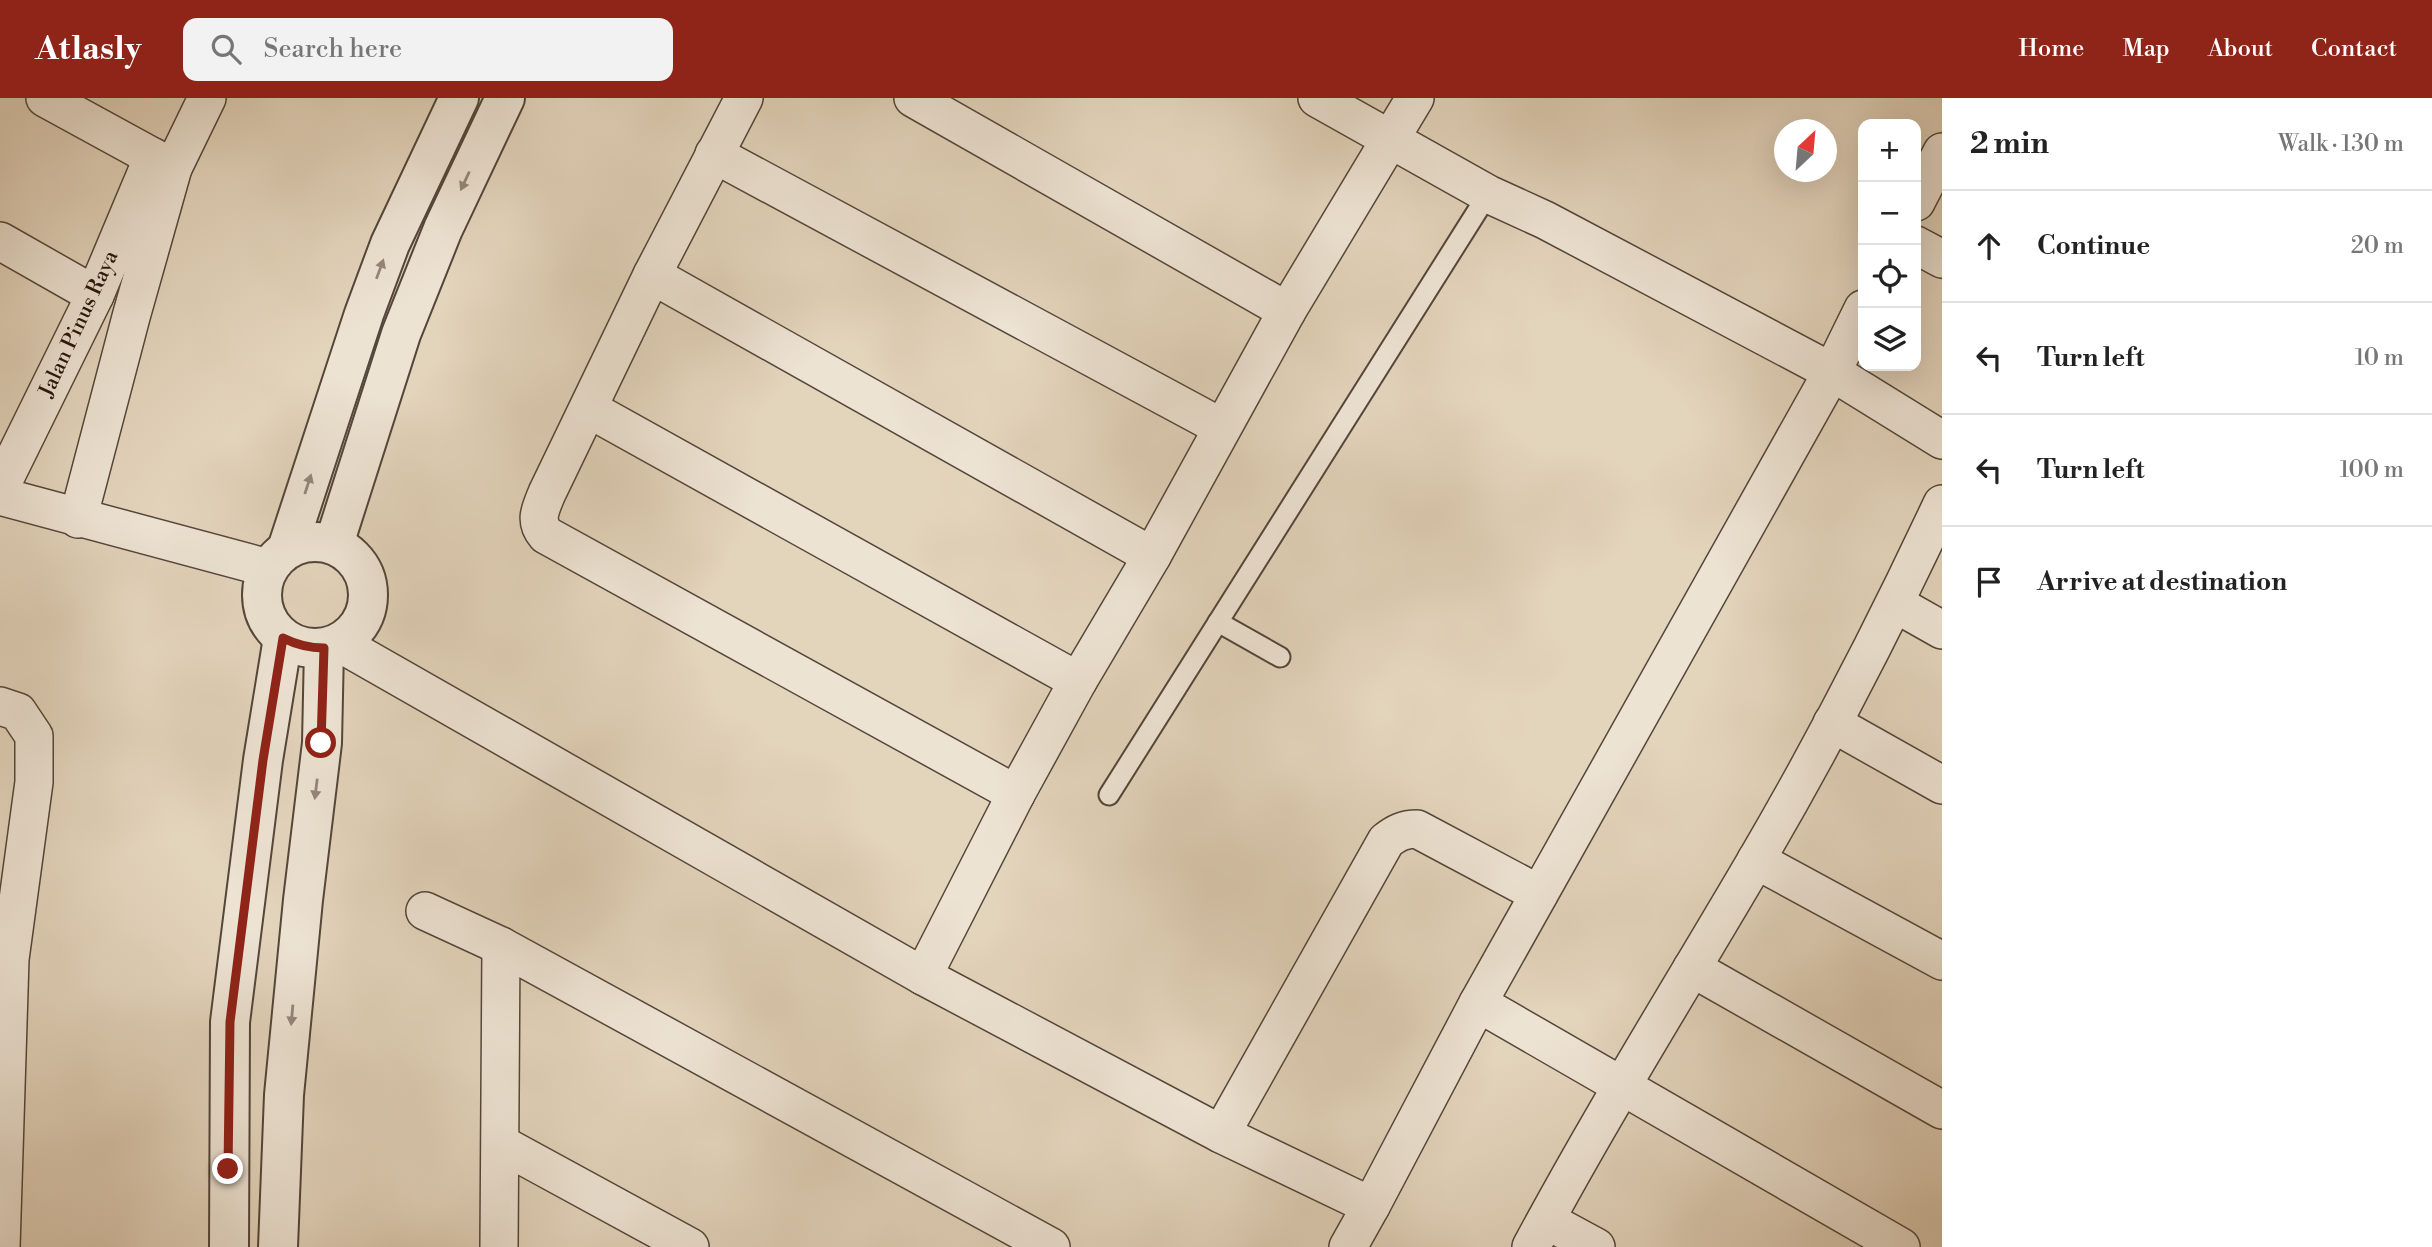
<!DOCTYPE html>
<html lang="en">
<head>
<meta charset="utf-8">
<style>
  body { margin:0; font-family:"Libre Bodoni",serif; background:#f2f2f2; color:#222 }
  .controls { position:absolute; right:21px; top:21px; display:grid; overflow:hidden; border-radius:14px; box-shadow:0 7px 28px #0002 }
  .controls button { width:63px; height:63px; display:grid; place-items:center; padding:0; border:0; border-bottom:2px solid #e0e0e0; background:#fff; color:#222; font:35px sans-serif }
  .compass { position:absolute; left:1774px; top:21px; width:63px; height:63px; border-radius:50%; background:#fff; box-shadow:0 7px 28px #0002; rotate:26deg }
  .stop { position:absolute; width:21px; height:21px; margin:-16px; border:5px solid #8f2418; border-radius:50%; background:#fff }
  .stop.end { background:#8f2418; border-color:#fff; box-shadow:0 2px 7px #0008 }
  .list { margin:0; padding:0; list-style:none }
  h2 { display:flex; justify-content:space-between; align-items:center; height:91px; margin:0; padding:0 28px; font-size:30px }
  h2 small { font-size:23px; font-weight:400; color:#767676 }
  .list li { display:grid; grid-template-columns:46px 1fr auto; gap:21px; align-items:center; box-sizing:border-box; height:112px; padding:0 28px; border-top:2px solid #e0e0e0 }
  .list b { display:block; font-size:26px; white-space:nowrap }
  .list em { font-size:23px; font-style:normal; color:#767676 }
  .icon { flex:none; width:38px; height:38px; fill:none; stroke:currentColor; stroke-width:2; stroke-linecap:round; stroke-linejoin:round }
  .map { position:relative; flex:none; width:1942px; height:1149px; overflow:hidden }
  header { display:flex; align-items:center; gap:42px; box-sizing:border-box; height:98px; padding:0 35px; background:#8f2418; color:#fff }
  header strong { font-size:33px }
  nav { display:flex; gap:38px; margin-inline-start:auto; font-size:24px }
  .search { width:490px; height:63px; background:#f2f2f2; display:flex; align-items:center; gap:18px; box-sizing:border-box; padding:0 24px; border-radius:14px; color:#767676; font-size:26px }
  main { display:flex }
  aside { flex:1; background:#fff }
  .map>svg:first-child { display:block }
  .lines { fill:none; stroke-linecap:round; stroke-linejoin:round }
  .service-casing { stroke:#54463a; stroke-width:23 }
  .minor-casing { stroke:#54463a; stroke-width:40 }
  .tertiary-casing { stroke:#54463a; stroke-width:42 }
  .service { stroke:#ede3d3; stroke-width:19 }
  .minor { stroke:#ede3d3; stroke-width:37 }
  .tertiary { stroke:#ede3d3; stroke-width:38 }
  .oneway { fill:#93877a }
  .route { stroke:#8f2418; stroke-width:9 }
  .labels { text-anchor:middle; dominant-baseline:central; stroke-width:7; stroke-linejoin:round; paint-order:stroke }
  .street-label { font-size:21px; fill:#25160e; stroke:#ede3d3 }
</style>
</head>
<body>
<header>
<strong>Atlasly</strong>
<div class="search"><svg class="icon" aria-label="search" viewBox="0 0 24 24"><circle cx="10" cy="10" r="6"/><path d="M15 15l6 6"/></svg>Search here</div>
<nav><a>Home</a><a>Map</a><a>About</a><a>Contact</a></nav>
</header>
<main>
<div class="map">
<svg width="1942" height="1149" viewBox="0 0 1942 1149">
  <rect width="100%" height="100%" fill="#e3d4bc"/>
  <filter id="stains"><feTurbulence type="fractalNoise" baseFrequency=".00286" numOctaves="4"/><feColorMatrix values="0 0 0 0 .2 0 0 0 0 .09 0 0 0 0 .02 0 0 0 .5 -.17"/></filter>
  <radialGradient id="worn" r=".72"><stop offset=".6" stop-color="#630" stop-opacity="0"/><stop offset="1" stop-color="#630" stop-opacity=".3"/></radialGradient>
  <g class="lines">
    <defs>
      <g id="service">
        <polyline points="1218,524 1280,559"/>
        <polyline points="1109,697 1488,96"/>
      </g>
      <g id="minor">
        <polyline points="45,0 173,70"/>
        <path d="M 744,0 L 652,177 L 547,395 C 540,412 534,423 546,437 L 1016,696"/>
        <polyline points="913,0 1287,213"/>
        <polyline points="1317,0 1488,96 1545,122 1832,274 1942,342"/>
        <polyline points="714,56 1221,329"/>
        <polyline points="1916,104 1942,54"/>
        <polyline points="0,143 95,197"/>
        <polyline points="1916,147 1942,161"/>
        <polyline points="652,177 1152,458"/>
        <polyline points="589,311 1078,583"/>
        <polyline points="0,390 95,197 153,59"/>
        <polyline points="0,398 268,470"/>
        <polyline points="78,421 131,219 173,70 207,0"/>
        <polyline points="1896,506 1942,532"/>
        <polyline points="339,545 923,878 1221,1036 1371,1108 1478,905 1901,1149"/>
        <polyline points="0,608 18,614 34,638 34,684 10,861 1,1149"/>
        <polyline points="1832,625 1942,687"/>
        <polyline points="1756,762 1942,863"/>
        <polyline points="425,813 501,848 1051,1149"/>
        <polyline points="1692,870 1942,1012"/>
        <polyline points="923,878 1016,696 1078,583 1152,458 1287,213 1415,0"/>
        <polyline points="1478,905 1832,274 1863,211"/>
        <path d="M 1221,1036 L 1386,743 C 1396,735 1404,731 1417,731 L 1539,796"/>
        <polyline points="501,1046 690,1149"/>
        <polyline points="1546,1122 1596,1149"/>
        <polyline points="499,1149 501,848"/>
        <polyline points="1348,1149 1371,1108"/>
        <path d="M 1531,1149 C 1601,1018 1680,892 1755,764 C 1823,648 1885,528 1942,406"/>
      </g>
      <g id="tertiary">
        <circle cx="315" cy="497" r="53"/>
        <polyline points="334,446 401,236 443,131 505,0"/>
        <polyline points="287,451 364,216 390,146 459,0"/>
        <polyline points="229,1149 230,924 263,662 283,540"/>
        <polyline points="278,1149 284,997 303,802 322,645 324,550"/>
      </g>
    </defs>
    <!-- service casing -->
    <use href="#service" class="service-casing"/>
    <!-- minor casing -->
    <use href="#minor" class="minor-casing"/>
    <!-- tertiary casing -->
    <use href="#tertiary" class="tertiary-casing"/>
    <!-- service -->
    <use href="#service" class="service"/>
    <!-- minor -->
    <use href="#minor" class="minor"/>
    <!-- tertiary -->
    <use href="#tertiary" class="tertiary"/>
  </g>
  <!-- one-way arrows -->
  <defs><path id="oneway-solid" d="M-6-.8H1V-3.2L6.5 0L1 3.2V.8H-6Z" transform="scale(1.75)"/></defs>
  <g class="oneway">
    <use href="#oneway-solid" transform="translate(465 83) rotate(115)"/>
    <use href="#oneway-solid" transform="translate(380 171) rotate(-70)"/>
    <use href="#oneway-solid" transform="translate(308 386) rotate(-72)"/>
    <use href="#oneway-solid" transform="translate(316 691) rotate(97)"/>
    <use href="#oneway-solid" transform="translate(292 917) rotate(95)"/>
  </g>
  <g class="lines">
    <!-- route -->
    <path class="route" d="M 228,1071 L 230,924 L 263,662 L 283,540 C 297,547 308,550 324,550 L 321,645"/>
  </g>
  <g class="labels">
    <!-- street labels -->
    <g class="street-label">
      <text transform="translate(79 226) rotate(-65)">Jalan Pinus Raya</text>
    </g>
  </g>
  <rect width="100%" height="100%" filter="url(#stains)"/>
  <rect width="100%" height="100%" fill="url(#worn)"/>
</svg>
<div class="controls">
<button>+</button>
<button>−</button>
<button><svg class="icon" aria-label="locate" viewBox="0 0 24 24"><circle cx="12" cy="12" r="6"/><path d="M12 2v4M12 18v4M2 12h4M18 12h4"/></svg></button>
<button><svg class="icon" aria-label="layers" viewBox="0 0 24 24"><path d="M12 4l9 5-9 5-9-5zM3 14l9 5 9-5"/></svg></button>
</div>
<svg class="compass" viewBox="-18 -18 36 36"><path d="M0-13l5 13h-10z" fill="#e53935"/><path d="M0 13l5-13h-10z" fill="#767676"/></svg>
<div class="stop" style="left:321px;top:645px"></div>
<div class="stop end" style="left:228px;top:1071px"></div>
</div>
<aside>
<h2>2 min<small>Walk · 130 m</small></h2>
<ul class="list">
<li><svg class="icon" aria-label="ahead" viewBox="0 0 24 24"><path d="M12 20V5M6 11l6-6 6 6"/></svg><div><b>Continue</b></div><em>20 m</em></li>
<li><svg class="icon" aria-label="left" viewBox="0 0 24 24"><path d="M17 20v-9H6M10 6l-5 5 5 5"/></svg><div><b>Turn left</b></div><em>10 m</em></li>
<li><svg class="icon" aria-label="left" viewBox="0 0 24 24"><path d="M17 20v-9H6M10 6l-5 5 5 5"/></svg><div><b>Turn left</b></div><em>100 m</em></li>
<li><svg class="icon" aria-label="arrive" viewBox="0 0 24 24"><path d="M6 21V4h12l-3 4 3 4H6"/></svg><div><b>Arrive at destination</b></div></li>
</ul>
</aside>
</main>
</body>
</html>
